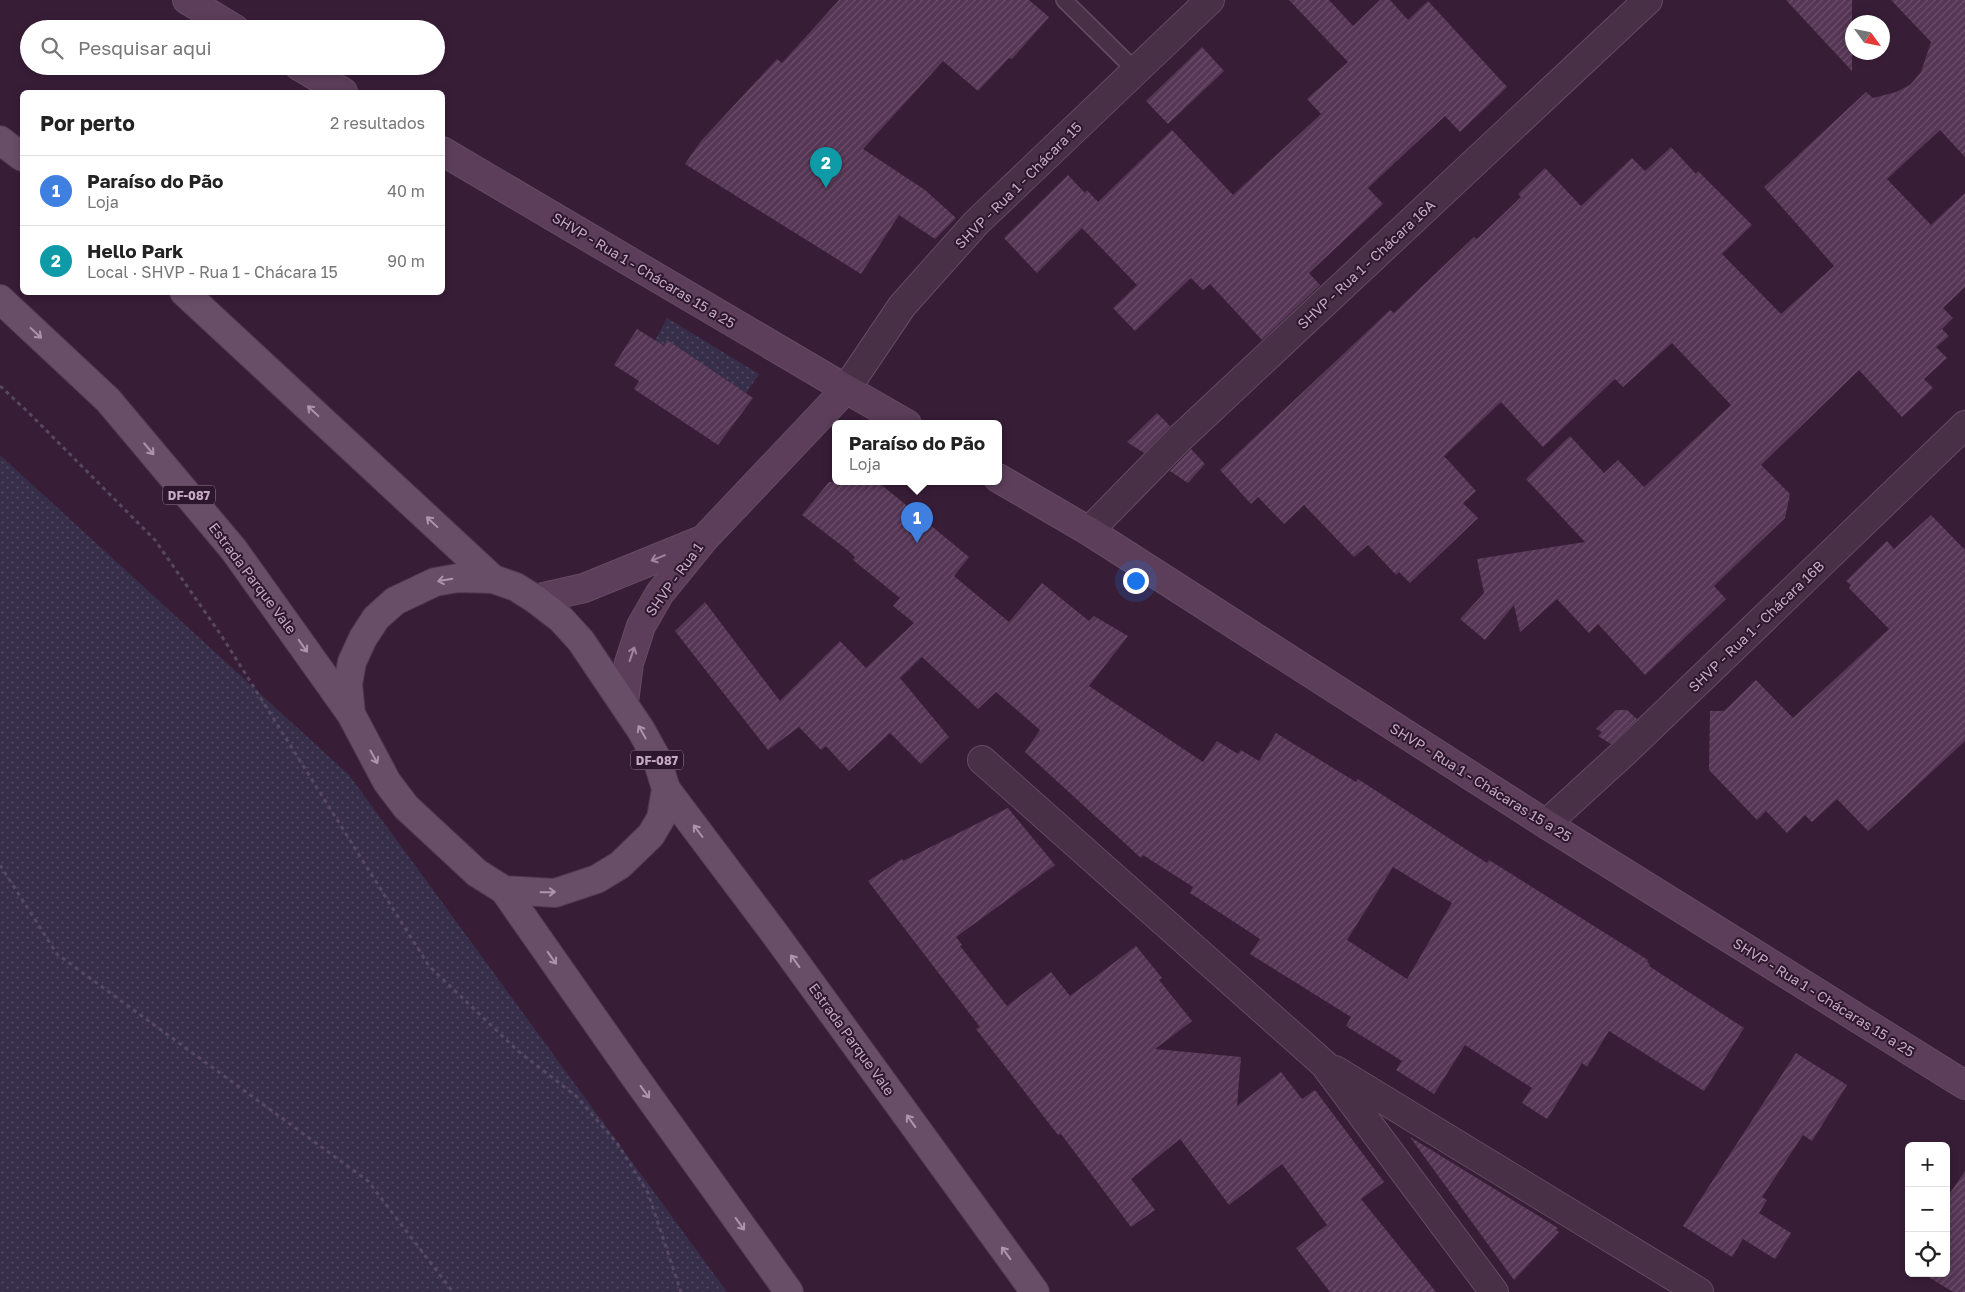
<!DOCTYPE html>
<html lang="pt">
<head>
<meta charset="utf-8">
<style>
  body { margin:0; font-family:"Golos Text",sans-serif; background:#f2f2f2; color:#222 }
  .controls { position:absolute; right:15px; bottom:15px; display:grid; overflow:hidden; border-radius:8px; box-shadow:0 2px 8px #0003 }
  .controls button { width:45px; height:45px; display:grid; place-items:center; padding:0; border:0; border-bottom:1px solid #e0e0e0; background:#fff; color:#222; font:25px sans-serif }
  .compass { position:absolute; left:1845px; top:15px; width:45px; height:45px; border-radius:50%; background:#fff; box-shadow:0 2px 8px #0003; rotate:123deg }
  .you { position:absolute; left:1135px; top:580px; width:18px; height:18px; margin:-12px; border:4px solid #fff; border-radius:50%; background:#1a73e8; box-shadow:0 0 0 8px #1a73e833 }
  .badge { display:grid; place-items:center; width:32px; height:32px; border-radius:50%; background:#b45309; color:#fff; font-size:16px; font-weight:700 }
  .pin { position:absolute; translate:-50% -41px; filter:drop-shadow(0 1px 2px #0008) }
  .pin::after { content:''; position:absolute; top:26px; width:18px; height:15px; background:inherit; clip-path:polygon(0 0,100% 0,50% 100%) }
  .popup { position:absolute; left:832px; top:420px; width:170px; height:65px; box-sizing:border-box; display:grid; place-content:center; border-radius:8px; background:#fff; filter:drop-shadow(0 1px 4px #0005); font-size:16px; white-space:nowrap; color:#767676 }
  .popup b { font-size:19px; color:#222 }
  .popup::after { content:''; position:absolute; left:50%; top:100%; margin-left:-10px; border:10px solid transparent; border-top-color:#fff }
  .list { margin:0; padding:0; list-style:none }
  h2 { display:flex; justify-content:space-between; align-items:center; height:65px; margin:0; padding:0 20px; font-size:21px }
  h2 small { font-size:16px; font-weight:400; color:#767676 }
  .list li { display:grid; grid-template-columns:32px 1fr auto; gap:15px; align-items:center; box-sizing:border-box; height:70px; padding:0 20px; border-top:1px solid #e0e0e0 }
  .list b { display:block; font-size:19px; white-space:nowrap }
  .list p { margin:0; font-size:16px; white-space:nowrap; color:#767676 }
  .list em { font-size:16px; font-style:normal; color:#767676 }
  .icon { flex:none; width:28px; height:28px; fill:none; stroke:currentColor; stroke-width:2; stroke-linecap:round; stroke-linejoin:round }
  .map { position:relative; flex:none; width:1965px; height:1292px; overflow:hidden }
  .search { position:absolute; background:#fff; box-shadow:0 2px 8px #0003; left:20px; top:20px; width:425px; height:55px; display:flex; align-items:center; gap:12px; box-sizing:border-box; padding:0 18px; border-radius:28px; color:#767676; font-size:19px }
  .panel { position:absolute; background:#fff; box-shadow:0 2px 8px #0003; left:20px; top:90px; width:425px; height:205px; border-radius:8px }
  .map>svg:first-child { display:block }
  .green { fill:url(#green-dots) }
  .building { fill:url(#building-hatch); fill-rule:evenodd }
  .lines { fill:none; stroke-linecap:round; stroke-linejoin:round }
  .lane-casing { stroke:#644c62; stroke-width:18 }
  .street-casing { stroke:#644c62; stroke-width:30 }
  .secondary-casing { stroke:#644c62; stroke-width:30 }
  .primary-casing { stroke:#4f384e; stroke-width:30 }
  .path { stroke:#574862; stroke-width:3; stroke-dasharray:4 4; stroke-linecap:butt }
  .lane { stroke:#483147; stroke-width:15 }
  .street { stroke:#483147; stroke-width:28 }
  .secondary { stroke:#5c3e5a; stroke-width:28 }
  .primary { stroke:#694e68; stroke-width:28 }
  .oneway { stroke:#af94ad }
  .oneway2 { stroke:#a1859f }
  .labels { text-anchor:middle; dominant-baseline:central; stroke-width:4; stroke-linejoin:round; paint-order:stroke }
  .shield { fill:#2d172c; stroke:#987f96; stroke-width:1 }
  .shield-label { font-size:12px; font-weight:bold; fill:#c6abc4 }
  .street-label { font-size:14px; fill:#c6abc4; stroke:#2d172c }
</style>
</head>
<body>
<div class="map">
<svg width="1965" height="1292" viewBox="0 0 1965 1292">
  <defs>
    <pattern id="green-dots" width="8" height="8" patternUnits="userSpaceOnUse" patternTransform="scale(1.25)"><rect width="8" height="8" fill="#372e4a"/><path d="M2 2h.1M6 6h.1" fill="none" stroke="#524a62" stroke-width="1.8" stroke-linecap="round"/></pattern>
    <pattern id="building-hatch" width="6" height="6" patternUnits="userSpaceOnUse" patternTransform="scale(1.25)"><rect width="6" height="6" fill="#563655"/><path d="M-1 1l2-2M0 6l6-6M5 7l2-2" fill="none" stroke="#6d506c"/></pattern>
  </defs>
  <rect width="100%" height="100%" fill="#381d37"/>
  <!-- green -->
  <g class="green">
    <polygon points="667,318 759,374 725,425 638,373"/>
    <polygon points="0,455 349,775 727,1292 0,1292"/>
  </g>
  <!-- building -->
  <g class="building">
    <polygon points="839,0 1029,0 1049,17 1012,59 1009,58 978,91 943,61 863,149 925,190 956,218 935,239 899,215 861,274 685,164 701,141 777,59 782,63"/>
    <polygon points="1289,0 1329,0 1353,26 1380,0 1390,0 1408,20 1428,1 1507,87 1460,132 1445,116 1368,188 1383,204 1309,273 1320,285 1262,340 1210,284 1203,290 1191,278 1135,331 1113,308 1137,285 1082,228 1037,273 1004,238 1068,175 1085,193 1087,190 1098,202 1172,130 1233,195 1321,114 1307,99 1348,62"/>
    <polygon points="1786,0 1852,0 1852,71"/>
    <polygon points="1891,0 1965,0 1965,157 1940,130 1887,179 1931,225 1965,193 1965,287 1943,308 1953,318 1942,329 1949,336 1936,347 1947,358 1924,379 1933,388 1902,417 1859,370 1761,465 1790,494 1785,518 1714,586 1726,599 1645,675 1598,624 1589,633 1557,599 1520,632 1514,605 1485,640 1460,619 1484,593 1477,559 1585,542 1526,479 1570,436 1604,473 1618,460 1644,487 1731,405 1672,343 1623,387 1615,379 1543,447 1501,402 1444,456 1476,491 1463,503 1478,518 1410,583 1399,572 1396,575 1368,545 1354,557 1304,505 1284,524 1258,497 1251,504 1220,470 1390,310 1394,313 1474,237 1477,239 1521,197 1518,194 1545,168 1581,206 1632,158 1645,171 1671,147 1696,174 1698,171 1752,225 1722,254 1781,314 1834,266 1764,187 1866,92 1873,98 1896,92 1910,85 1921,72 1931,42"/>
    <polygon points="1202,47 1224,71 1168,124 1146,101"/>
    <polygon points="637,329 664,346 667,340 753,398 718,445 634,389 639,381 614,365"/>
    <polygon points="1157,413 1170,426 1144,453 1127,442"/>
    <polygon points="1191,449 1205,464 1188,483 1170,471"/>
    <path d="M 829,482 L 878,482 L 969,557 L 954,576 L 1009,622 L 1042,583 L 1089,621 L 1094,616 L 1128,636 L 1089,686 L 1203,762 L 1217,741 L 1238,754 L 1241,750 L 1259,761 L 1276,733 L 1356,782 L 1358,779 L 1487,863 L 1489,860 L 1648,960 L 1647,962 L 1650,964 L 1649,966 L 1744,1028 L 1704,1091 L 1609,1031 L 1587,1067 L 1582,1063 L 1547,1119 L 1522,1103 L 1532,1088 L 1465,1045 L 1434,1094 L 1396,1070 L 1402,1061 L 1346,1026 L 1351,1017 L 1250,954 L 1260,939 L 1190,893 L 1193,887 L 1143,855 L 1141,858 L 1025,752 L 1040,730 L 996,692 L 978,709 L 922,657 L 900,678 L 949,737 L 921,764 L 890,733 L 849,771 L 826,746 L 821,750 L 799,727 L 768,750 L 675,631 L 705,602 L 780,701 L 840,641 L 866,668 L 914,623 L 893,606 L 900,598 L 853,560 L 855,557 L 846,549 L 802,515 ZM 1393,867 L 1452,903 L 1407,979 L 1347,940 Z"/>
    <polygon points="1931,515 1965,550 1965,741 1868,831 1837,799 1812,822 1805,815 1787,833 1766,811 1757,820 1709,770 1710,711 1724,711 1756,680 1793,718 1889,629 1849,588 1851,585 1846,581 1887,541 1894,549"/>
    <polygon points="1616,710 1627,710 1637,719 1611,744 1598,736 1602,732 1596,729"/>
    <polygon points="1008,808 1055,865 956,937 962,945 960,946 1007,1006 1051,972 1070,996 1136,946 1162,978 1159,980 1192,1021 1155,1049 1241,1057 1237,1106 1281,1072 1302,1099 1315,1090 1384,1182 1361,1199 1436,1292 1330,1292 1296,1248 1327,1225 1282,1164 1229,1205 1180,1139 1131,1179 1155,1210 1131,1227 1061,1134 1058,1135 976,1029 980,1027 868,881 902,859 903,861"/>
    <polygon points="1796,1053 1847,1085 1812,1141 1803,1135 1762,1197 1767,1200 1759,1213 1791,1233 1775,1259 1743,1239 1732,1257 1683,1226"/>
    <polygon points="1410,1137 1558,1228 1556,1230 1559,1232 1514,1280"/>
    <polygon points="1965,1171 1965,1292 1953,1292 1922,1273 1946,1273 1946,1199"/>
  </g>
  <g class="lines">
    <defs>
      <polyline id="lane" points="1064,0 1136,71"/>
      <g id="street">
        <polyline points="846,389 902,306 976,223 1210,0"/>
        <polyline points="1089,531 1178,440 1648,0"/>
        <polyline points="982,760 1324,1064 1494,1292"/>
        <polyline points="1546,824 1628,749 1965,425"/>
        <polyline points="1335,1070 1699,1292"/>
      </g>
      <g id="secondary">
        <polyline points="187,0 235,29"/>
        <polyline points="299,66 343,92"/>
        <polyline points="442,151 846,389"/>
        <polyline points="998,478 1089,531 1546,824 1965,1085"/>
        <polyline points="535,599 584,588 702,540"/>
        <polyline points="624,702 629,663 641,626 660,593 704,539 846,389 907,424"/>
      </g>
      <g id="primary">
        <polyline points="0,140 22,157"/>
        <polyline points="184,292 493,579"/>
        <polyline points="0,299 108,400 234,550 351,714 387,782 406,807 477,873 504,890 555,893 597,879 620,865 651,835 661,818 666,789 657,759 641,730 581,641 561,619 535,599 516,587 493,579 458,578 435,582 395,601 376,618 363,638 352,662 348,684 351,714"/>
        <polyline points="666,789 775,934 1035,1292"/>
        <polyline points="504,890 632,1073 789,1292"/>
      </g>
    </defs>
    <!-- lane casing -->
    <use href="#lane" class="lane-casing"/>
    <!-- street casing -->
    <use href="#street" class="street-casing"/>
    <!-- secondary casing -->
    <use href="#secondary" class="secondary-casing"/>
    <!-- primary casing -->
    <use href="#primary" class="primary-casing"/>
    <!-- path -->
    <g class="path">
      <polyline points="0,386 28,412 155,540 221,635 429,966 518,1051 576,1096 617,1143 648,1193 681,1292"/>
      <polyline points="0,865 57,954 368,1181 453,1292"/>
    </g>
    <!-- lane -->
    <use href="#lane" class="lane"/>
    <!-- street -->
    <use href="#street" class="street"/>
    <!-- secondary -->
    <use href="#secondary" class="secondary"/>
    <!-- primary -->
    <use href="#primary" class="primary"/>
  </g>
  <!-- one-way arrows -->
  <defs><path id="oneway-shaft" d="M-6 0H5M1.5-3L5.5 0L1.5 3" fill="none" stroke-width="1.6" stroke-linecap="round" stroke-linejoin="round" transform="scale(1.25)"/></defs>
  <g class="oneway">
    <use href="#oneway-shaft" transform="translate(36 333) rotate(43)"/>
    <use href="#oneway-shaft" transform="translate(313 411) rotate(-137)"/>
    <use href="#oneway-shaft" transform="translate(149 449) rotate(50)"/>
    <use href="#oneway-shaft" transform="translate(432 522) rotate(-137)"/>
    <use href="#oneway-shaft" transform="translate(445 580) rotate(170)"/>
    <use href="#oneway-shaft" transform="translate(303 646) rotate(55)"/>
    <use href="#oneway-shaft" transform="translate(642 732) rotate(-120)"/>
    <use href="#oneway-shaft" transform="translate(374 757) rotate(61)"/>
    <use href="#oneway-shaft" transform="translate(698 831) rotate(-127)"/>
    <use href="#oneway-shaft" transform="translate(548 892) rotate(-1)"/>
    <use href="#oneway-shaft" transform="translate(552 958) rotate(55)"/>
    <use href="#oneway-shaft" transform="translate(795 961) rotate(-126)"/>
    <use href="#oneway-shaft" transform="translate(645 1092) rotate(54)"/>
    <use href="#oneway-shaft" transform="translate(911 1121) rotate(-126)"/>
    <use href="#oneway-shaft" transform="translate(740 1224) rotate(54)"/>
    <use href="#oneway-shaft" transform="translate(1006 1253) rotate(-126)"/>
  </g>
  <g class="oneway2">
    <use href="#oneway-shaft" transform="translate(658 558) rotate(158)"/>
    <use href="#oneway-shaft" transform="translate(632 654) rotate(-71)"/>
  </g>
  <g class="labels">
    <!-- shield labels -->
    <g class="shield">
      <rect x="163" y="485.5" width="52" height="19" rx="4"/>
      <rect x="631" y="750.5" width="52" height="19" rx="4"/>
    </g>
    <g class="shield-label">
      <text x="189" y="495">DF-087</text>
      <text x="657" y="760">DF-087</text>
    </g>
    <!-- street labels -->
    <g class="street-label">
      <text transform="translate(1018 185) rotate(-45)">SHVP - Rua 1 - Chácara 15</text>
      <text transform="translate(1366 264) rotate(-43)">SHVP - Rua 1 - Chácara 16A</text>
      <text transform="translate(644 270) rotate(31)">SHVP - Rua 1 - Chácaras 15 a 25</text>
      <text transform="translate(253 578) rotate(53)">Estrada Parque Vale</text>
      <text transform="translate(674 579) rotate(-54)">SHVP - Rua 1</text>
      <text transform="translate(1756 626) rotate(-44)">SHVP - Rua 1 - Chácara 16B</text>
      <text transform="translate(1481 782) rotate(32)">SHVP - Rua 1 - Chácaras 15 a 25</text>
      <text transform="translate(1824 997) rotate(32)">SHVP - Rua 1 - Chácaras 15 a 25</text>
      <text transform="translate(852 1039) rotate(54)">Estrada Parque Vale</text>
    </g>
  </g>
</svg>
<div class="controls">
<button>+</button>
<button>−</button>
<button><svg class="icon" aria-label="locate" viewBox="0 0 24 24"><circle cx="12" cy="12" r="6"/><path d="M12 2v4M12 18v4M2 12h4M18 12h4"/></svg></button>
</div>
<svg class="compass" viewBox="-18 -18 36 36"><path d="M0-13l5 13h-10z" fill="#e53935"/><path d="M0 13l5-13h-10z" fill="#767676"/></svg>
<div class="you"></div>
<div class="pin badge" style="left:917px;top:543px;background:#3f7fe0">1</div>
<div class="popup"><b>Paraíso do Pão</b>Loja</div>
<div class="pin badge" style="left:826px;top:188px;background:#0f9aa8">2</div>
<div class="search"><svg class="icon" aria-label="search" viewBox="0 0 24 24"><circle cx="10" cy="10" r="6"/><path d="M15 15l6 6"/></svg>Pesquisar aqui</div>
<section class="panel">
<h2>Por perto<small>2 resultados</small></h2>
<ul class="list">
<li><span class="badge" style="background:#3f7fe0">1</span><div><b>Paraíso do Pão</b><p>Loja</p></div><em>40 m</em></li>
<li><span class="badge" style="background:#0f9aa8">2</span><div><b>Hello Park</b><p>Local · SHVP - Rua 1 - Chácara 15</p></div><em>90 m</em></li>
</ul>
</section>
</div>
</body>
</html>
